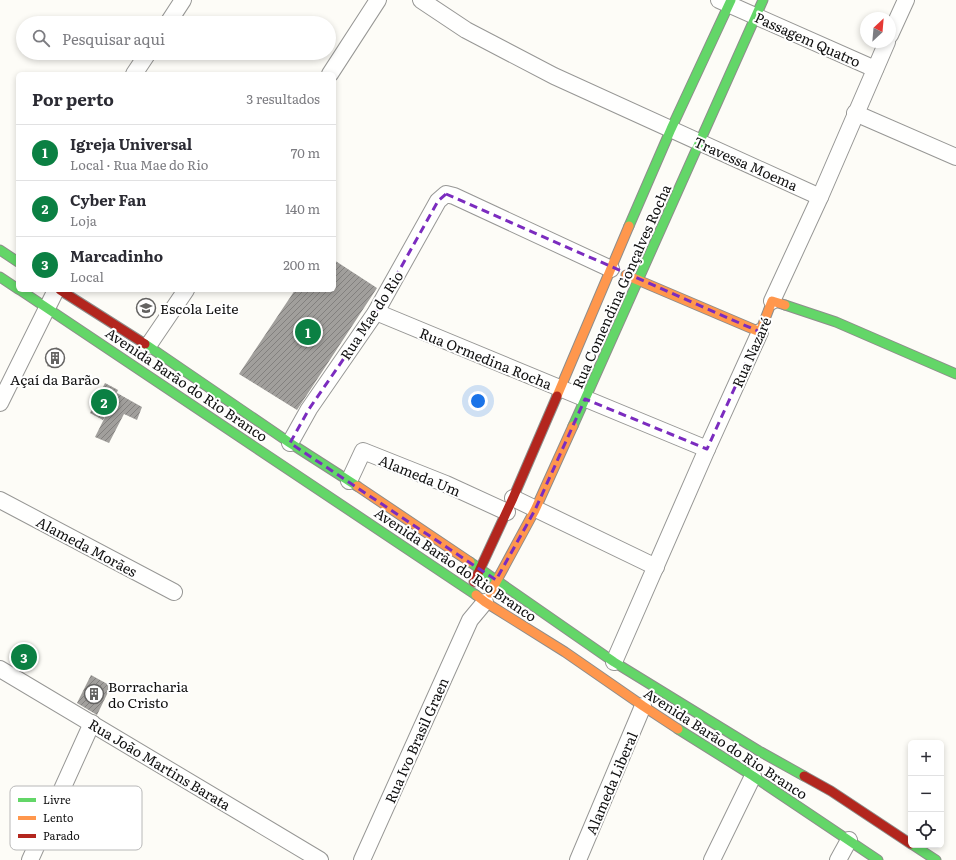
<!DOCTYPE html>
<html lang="pt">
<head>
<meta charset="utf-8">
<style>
  body { margin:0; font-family:Literata,serif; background:#f2f2f3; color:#2b2b33 }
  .controls { position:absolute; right:12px; bottom:12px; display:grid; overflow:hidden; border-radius:6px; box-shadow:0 2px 6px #0003 }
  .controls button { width:36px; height:36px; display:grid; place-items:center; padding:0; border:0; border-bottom:1px solid #e1e1e2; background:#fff; color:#2b2b33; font:20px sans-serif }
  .compass { position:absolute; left:860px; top:12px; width:36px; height:36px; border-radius:50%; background:#fff; box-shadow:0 2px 6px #0003; rotate:26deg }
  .you { position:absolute; left:478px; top:401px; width:14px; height:14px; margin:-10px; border:3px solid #fff; border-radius:50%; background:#1a73e8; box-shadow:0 0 0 6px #1a73e833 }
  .badge { display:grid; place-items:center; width:26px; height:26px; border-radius:50%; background:#0b8043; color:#fff; font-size:13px; font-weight:700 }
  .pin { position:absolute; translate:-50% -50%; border:2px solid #fff; box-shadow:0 1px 4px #0006 }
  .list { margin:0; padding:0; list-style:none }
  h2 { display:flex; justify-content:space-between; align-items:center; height:52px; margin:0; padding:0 16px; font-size:17px }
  h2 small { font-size:13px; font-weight:400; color:#7c7c81 }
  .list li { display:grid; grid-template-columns:26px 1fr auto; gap:12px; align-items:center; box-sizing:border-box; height:56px; padding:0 16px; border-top:1px solid #e1e1e2 }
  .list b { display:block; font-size:15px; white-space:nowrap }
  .list p { margin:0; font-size:13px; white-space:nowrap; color:#7c7c81 }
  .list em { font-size:13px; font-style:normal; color:#7c7c81 }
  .icon { flex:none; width:22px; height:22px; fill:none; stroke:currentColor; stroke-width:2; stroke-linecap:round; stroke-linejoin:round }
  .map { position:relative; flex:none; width:956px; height:860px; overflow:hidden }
  .search { position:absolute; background:#fff; box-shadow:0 2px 6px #0003; left:16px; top:16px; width:320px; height:44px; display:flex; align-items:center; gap:10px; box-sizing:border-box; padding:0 14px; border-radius:22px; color:#7c7c81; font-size:15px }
  .panel { position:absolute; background:#fff; box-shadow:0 2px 6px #0003; left:16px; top:72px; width:320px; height:220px; border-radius:6px }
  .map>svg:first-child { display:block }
  .building { fill:url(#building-hatch) }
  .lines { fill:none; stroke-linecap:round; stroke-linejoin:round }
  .street-casing { stroke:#979795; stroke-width:18 }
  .fast-casing { stroke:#8e8d8b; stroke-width:11 }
  .slow-casing { stroke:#8e8d8b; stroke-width:11 }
  .jam-casing { stroke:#8e8d8b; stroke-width:11 }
  .street { stroke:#fffffe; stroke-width:16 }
  .fast { stroke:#63d668; stroke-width:9 }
  .slow { stroke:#ff974d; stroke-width:9 }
  .jam { stroke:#b3261e; stroke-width:9 }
  .marked { fill:none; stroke:#7b2cbf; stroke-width:3; stroke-dasharray:8 5; stroke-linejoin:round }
  .labels { text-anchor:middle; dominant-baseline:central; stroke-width:4; stroke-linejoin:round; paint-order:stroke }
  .street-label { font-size:14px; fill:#111; stroke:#fff }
  .poi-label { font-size:14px; fill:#111; stroke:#fff; text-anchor:start }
  .key { fill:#fff; stroke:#b8b8b8; stroke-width:1 }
  .key-label { font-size:11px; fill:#111 }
</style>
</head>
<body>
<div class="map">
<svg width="956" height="860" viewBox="0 0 956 860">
  <defs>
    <pattern id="building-hatch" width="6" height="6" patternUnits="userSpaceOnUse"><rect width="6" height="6" fill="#a19f9c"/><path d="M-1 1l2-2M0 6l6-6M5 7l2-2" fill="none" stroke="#82807e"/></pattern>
  </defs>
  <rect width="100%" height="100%" fill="#fdfcf7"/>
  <!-- building -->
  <g class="building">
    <polygon points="334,260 377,288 297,410 239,374 295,290 334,290"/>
    <polygon points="56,347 62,350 53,368 47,366"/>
    <polygon points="105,383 118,390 103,420 90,413"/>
    <polygon points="117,393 142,407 137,420 124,414 109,443 95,437"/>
    <polygon points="22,646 34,651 26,668 14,662"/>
    <polygon points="91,675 111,686 97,715 77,703"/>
  </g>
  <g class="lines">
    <defs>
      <g id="street">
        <polyline points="421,0 466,30 554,76 820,197"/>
        <polyline points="719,0 875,69"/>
        <polyline points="168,23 183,0"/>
        <polyline points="890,35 906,0"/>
        <polyline points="134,74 148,53"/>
        <polyline points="330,74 378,0"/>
        <polyline points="855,113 956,157"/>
        <polyline points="772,301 820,197 887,42"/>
        <polyline points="376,312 707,449"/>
        <polyline points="148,346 186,290"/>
        <polyline points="0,403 56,290"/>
        <polyline points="290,443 309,409 376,312 438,201 446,194 454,196 611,269"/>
        <polyline points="349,481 363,451 446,484 507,512"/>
        <polyline points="513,498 656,567"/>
        <polyline points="0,500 174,592"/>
        <polyline points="614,662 707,449 760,332"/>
        <polyline points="0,669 320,860"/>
        <polyline points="30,860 92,723"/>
        <polyline points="362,860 470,620 485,602"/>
        <polyline points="578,860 643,706"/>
        <polyline points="712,860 753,776"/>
        <polyline points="838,860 849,840"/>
      </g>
      <g id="fast">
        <polyline points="629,226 671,129 731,0"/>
        <polyline points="0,250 18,262"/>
        <polyline points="0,277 18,289"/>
        <polyline points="20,290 476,595"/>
        <polyline points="785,305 836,322 956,374"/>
        <polyline points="145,344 290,443 357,486"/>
        <polyline points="573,426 763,0"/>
        <polyline points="470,562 614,662 759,751 804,776"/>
        <polyline points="678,729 753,776 878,860"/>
        <polyline points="913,845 936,860"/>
      </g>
      <g id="slow">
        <polyline points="626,275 760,332 772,301 785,305"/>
        <polyline points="557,396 629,226"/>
        <polyline points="357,486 470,562"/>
        <polyline points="490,593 535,510 573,426"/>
        <polyline points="476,595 485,602 565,652 643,706 678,729"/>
      </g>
      <g id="jam">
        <polyline points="60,290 145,344"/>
        <polyline points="474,582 513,498 557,396"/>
        <polyline points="804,776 831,791 911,844"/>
      </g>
    </defs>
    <!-- street casing -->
    <use href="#street" class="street-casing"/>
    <!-- fast casing -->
    <use href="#fast" class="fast-casing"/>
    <!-- slow casing -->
    <use href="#slow" class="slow-casing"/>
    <!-- jam casing -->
    <use href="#jam" class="jam-casing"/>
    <!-- street -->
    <use href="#street" class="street"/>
    <!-- fast -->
    <use href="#fast" class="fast"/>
    <!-- slow -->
    <use href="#slow" class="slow"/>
    <!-- jam -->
    <use href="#jam" class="jam"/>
  </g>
  <!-- marked area -->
  <path class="marked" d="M 446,194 L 760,332 L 707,449 L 585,399 L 535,510 L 496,580 L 290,443 L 309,409 L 376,312 L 438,201 Z"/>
  <!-- icons -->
  <defs>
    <symbol id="school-ring" viewBox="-11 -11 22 22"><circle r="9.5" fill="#fff" stroke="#646362" stroke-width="1.5"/><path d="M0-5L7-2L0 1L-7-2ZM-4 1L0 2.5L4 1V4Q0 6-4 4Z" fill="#646362"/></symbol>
    <symbol id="building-ring" viewBox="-11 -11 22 22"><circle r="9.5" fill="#fff" stroke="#646362" stroke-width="1.5"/><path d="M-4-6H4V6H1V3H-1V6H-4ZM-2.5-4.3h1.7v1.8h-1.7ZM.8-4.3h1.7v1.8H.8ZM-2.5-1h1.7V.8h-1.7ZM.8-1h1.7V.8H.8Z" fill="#646362"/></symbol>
  </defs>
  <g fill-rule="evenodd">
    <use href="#school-ring" x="135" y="297" width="22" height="22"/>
    <use href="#building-ring" x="44" y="347" width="22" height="22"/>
    <use href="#building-ring" x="83" y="683" width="22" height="22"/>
  </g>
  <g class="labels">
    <!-- street labels -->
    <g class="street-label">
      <text transform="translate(808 39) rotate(24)">Passagem Quatro</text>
      <text transform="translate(746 163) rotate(24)">Travessa Moema</text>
      <text transform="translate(621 286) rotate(-66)">Rua Comendina Gonçalves Rocha</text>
      <text transform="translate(371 315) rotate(-57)">Rua Mae do Rio</text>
      <text transform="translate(751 352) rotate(-66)">Rua Nazaré</text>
      <text transform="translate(486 358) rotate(22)">Rua Ormedina Rocha</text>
      <text transform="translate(187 384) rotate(34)">Avenida Barão do Rio Branco</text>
      <text transform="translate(420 475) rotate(22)">Alameda Um</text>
      <text transform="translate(87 546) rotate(28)">Alameda Morães</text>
      <text transform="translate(456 564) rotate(34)">Avenida Barão do Rio Branco</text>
      <text transform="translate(416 740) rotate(-66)">Rua Ivo Brasil Graen</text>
      <text transform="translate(726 743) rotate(33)">Avenida Barão do Rio Branco</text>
      <text transform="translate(160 764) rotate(31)">Rua João Martins Barata</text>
      <text transform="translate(611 783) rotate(-67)">Alameda Liberal</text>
    </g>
    <!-- poi labels -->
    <g class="poi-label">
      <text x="160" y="308">Escola Leite</text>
      <text x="55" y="379" text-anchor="middle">Açaí da Barão</text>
      <text x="108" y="686">Borracharia<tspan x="108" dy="16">do Cristo</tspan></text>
    </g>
  </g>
  <!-- legend -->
  <rect x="10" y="786" width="132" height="64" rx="6" class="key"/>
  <rect x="18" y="798" width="18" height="4" fill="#63d668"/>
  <rect x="18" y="816" width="18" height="4" fill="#ff974d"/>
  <rect x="18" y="834" width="18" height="4" fill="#b3261e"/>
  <g class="key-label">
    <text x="43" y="804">Livre</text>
    <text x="43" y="822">Lento</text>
    <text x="43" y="840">Parado</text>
  </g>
</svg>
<div class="controls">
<button>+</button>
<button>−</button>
<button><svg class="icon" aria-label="locate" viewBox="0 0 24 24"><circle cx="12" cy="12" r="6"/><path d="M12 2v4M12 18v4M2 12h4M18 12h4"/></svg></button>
</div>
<svg class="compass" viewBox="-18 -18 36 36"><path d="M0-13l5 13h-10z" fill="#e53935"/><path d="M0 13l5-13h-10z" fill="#7c7c81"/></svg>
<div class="you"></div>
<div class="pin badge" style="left:308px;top:332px">1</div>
<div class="pin badge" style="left:104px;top:402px">2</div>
<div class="pin badge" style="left:24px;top:657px">3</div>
<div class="search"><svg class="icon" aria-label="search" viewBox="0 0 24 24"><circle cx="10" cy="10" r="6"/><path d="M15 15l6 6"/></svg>Pesquisar aqui</div>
<section class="panel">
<h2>Por perto<small>3 resultados</small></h2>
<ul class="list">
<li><span class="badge">1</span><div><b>Igreja Universal</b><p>Local · Rua Mae do Rio</p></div><em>70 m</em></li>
<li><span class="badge">2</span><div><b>Cyber Fan</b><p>Loja</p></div><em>140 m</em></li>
<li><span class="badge">3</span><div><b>Marcadinho</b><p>Local</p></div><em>200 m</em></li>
</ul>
</section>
</div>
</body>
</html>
